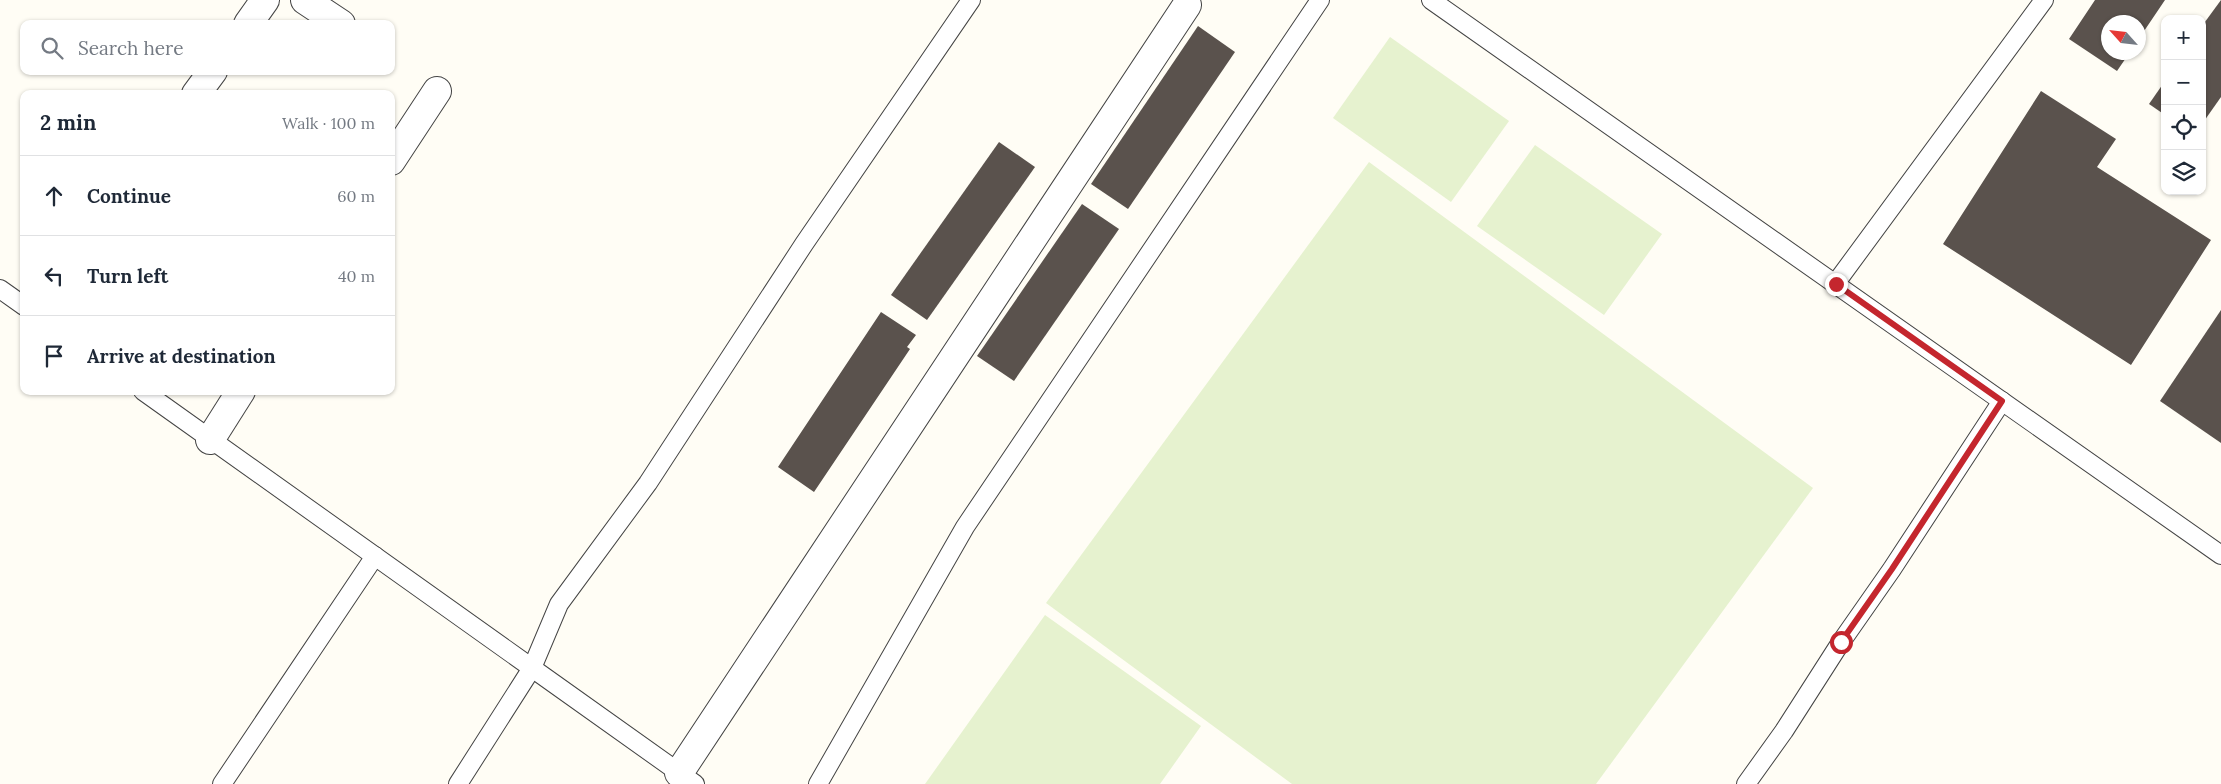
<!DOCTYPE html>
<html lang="en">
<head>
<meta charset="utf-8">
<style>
  body { margin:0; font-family:Lora,serif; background:#f2f2f3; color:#1f2937 }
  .controls { position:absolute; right:15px; top:15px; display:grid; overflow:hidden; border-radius:10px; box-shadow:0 1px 4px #0004 }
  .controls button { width:45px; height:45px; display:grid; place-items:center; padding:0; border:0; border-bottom:1px solid #e0e1e3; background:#fff; color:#1f2937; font:25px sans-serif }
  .compass { position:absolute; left:2101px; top:15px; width:45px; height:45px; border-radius:50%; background:#fff; box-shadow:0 1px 4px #0004; rotate:297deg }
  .stop { position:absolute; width:15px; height:15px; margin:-11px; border:4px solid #c4262e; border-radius:50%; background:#fff }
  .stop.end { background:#c4262e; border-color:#fff; box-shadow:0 1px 5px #0008 }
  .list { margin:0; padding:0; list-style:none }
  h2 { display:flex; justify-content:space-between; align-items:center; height:65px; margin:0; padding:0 20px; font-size:21px }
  h2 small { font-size:16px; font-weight:400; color:#747a83 }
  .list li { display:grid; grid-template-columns:32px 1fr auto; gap:15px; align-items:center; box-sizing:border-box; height:80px; padding:0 20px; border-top:1px solid #e0e1e3 }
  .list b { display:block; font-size:19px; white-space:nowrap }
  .list em { font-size:16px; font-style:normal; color:#747a83 }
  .icon { flex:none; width:28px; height:28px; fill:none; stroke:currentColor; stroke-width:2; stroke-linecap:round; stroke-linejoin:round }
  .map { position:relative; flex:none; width:2221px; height:784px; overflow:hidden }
  .search { position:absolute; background:#fff; box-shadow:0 1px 4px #0004; left:20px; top:20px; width:375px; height:55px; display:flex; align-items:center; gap:12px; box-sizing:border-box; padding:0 18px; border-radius:10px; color:#747a83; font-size:19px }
  .panel { position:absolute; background:#fff; box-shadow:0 1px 4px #0004; left:20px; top:90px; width:375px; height:305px; border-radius:10px }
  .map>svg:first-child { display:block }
  .pitch { fill:#e6f2cf }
  .building { fill:#5a524d }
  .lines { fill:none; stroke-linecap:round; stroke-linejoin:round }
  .lane-casing { stroke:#444; stroke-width:20 }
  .street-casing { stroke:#444; stroke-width:30 }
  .lane { stroke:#fff; stroke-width:18 }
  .street { stroke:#fff; stroke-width:28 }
  .route { stroke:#c4262e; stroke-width:6 }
</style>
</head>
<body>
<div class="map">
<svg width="2221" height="784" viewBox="0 0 2221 784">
  <rect width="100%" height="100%" fill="#fffdf5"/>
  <!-- pitch -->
  <g class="pitch">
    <polygon points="1390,37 1509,121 1451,202 1333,118"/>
    <polygon points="1535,145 1662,234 1604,315 1477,226"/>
    <polygon points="1369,162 1813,488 1596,784 1292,784 1046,603"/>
    <polygon points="1045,615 1201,726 1160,784 925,784"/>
  </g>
  <!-- building -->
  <g class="building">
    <polygon points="2095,0 2165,0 2138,40 2138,22 2108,22 2108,52 2130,52 2117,71 2069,39"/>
    <polygon points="2221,0 2221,97 2202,124 2202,26"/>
    <polygon points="1198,26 1235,52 1128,209 1091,184"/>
    <polygon points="2165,81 2165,115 2149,104"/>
    <polygon points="2041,91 2116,139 2097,167 2211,240 2131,365 1943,244"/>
    <polygon points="999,142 1035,167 927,320 891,295"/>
    <polygon points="1082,204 1119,229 1014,381 977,356"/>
    <polygon points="2221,310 2221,443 2160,401"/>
    <polygon points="881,312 916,335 907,347 910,349 814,492 778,467"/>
  </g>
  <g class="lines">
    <defs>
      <g id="lane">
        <polyline points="1431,0 2221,555"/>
        <polyline points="1835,284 2044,0"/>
        <polyline points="0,289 24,306"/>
        <polyline points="143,391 532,668 458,784"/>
        <polyline points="222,784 375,556"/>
        <polyline points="695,784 532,668 559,604 648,483 804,244 971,0"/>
        <polyline points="818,784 965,527 1320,0"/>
        <polyline points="1746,784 1784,731 1841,642 1892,569 2002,401"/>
      </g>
      <g id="street">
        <polyline points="305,0 341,24"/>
        <polyline points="248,24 265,0"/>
        <polyline points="196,94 213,71"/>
        <polyline points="391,161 437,91"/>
        <polyline points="210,440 241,391"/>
        <polyline points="679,773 1187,5"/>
      </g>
    </defs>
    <!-- lane casing -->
    <use href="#lane" class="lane-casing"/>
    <!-- street casing -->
    <use href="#street" class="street-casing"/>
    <!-- lane -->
    <use href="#lane" class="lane"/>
    <!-- street -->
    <use href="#street" class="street"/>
  </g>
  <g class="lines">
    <!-- route -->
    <polyline class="route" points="1836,284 2002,401 1892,569 1841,642"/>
  </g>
</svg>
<div class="controls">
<button>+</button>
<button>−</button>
<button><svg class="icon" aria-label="locate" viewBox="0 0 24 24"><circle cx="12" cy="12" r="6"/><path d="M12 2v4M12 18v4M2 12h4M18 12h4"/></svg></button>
<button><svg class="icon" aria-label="layers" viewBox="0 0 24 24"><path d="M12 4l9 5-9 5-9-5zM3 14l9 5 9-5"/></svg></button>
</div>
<svg class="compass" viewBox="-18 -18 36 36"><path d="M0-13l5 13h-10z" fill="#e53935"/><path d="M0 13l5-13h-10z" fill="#747a83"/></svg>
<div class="stop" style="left:1841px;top:642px"></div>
<div class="stop end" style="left:1836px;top:284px"></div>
<div class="search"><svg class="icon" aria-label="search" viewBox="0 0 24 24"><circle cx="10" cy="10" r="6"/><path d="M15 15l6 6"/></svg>Search here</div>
<section class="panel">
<h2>2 min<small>Walk · 100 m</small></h2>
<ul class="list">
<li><svg class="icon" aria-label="ahead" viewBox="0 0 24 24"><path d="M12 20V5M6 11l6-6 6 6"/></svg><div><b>Continue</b></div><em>60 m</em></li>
<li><svg class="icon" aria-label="left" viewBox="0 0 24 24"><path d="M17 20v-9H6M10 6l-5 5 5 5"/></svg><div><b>Turn left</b></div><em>40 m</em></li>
<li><svg class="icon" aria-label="arrive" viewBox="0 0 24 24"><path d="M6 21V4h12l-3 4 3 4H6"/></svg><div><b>Arrive at destination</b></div></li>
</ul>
</section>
</div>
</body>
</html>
